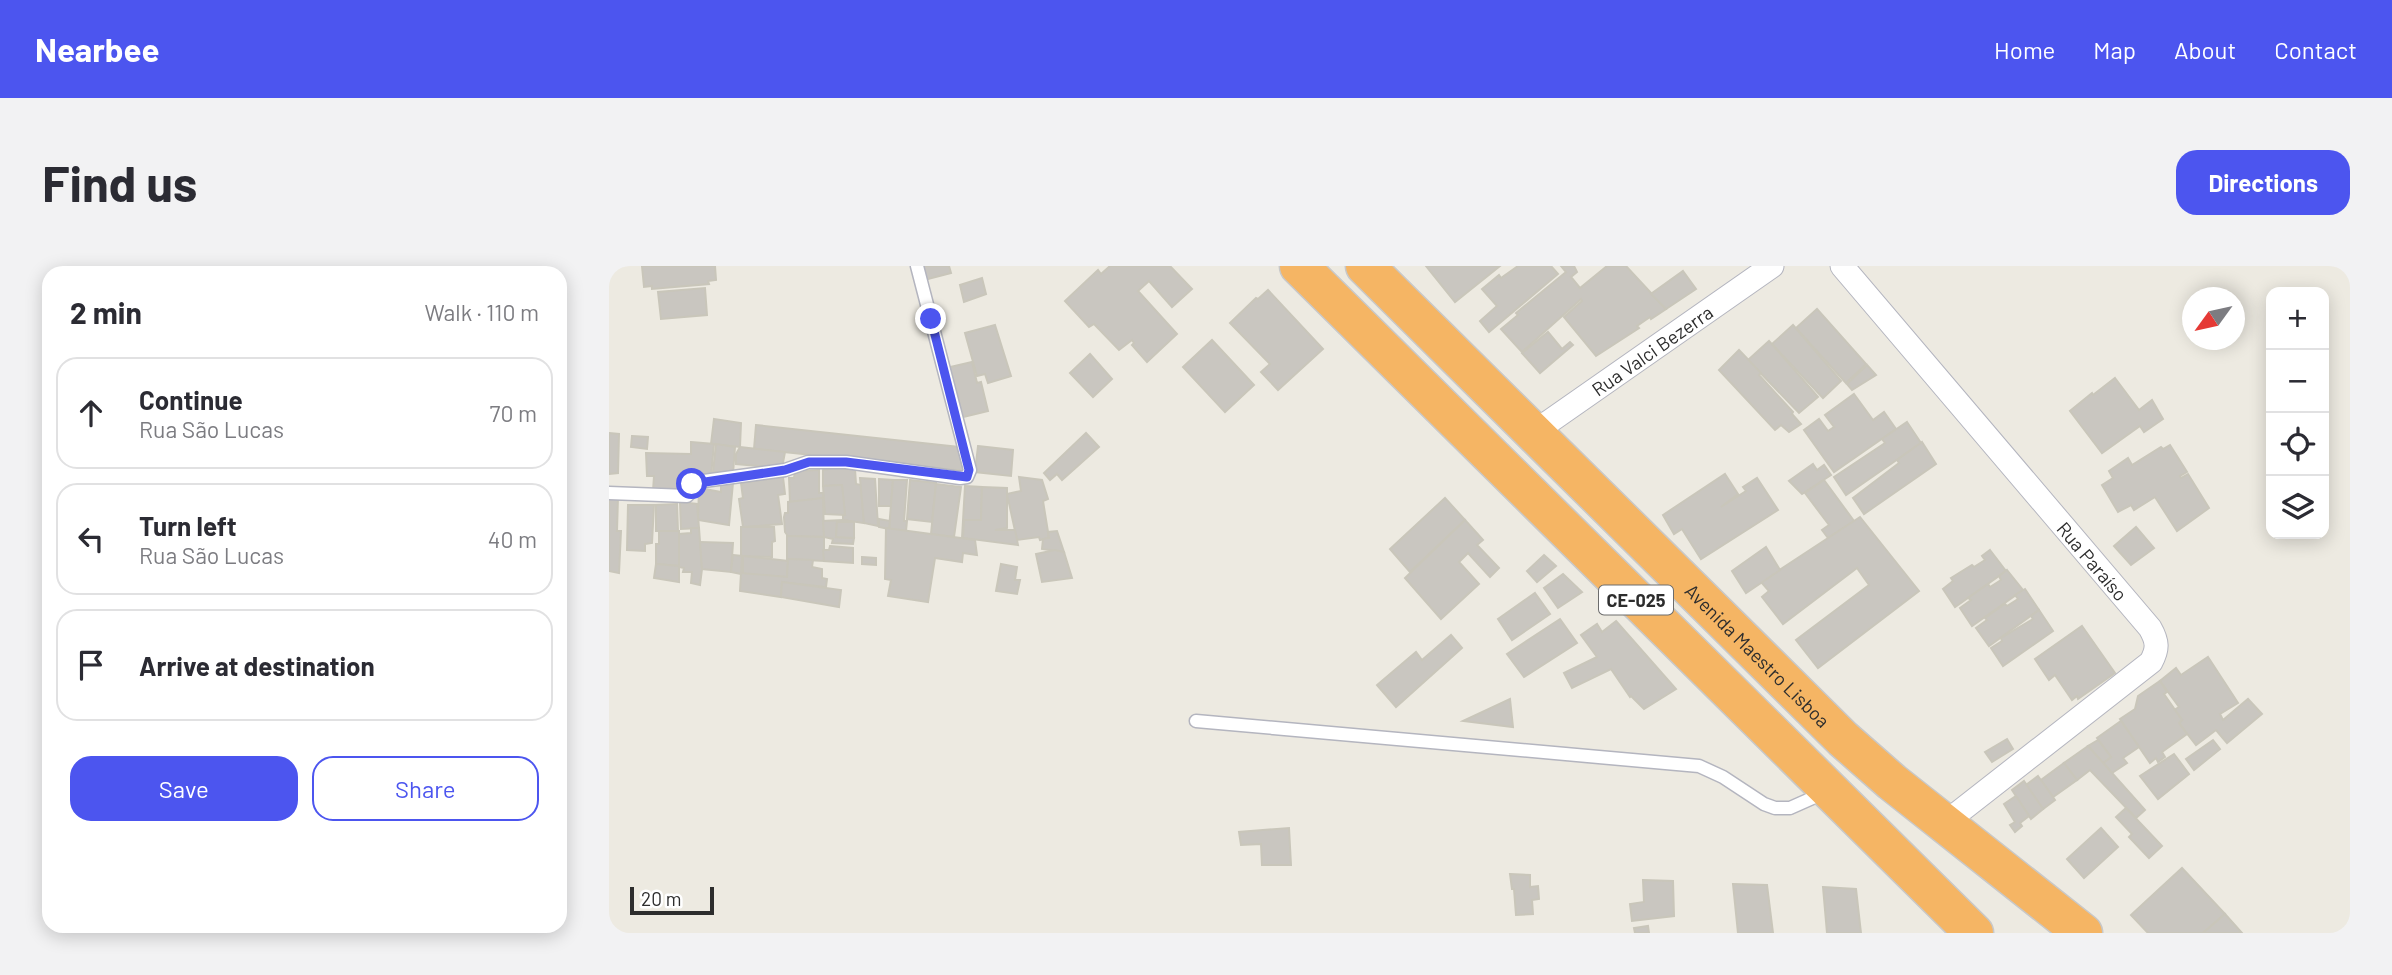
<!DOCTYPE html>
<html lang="en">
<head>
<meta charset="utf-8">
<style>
  body { margin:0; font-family:Barlow,sans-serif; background:#f2f2f3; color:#2b2b33 }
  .controls { position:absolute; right:21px; top:21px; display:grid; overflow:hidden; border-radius:14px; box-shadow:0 4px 18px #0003 }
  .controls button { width:63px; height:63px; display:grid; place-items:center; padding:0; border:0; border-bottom:2px solid #e1e1e2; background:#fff; color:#2b2b33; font:35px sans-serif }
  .compass { position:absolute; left:1573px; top:21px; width:63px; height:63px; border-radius:50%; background:#fff; box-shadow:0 4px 18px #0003; rotate:237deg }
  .scale { position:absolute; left:21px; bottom:18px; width:84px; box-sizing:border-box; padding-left:7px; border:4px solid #2d2d2d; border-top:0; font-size:19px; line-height:24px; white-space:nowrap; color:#2d2d2d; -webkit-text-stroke:5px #fff; paint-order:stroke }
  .stop { position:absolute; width:21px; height:21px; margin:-16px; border:5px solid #4c55ef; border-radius:50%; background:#fff }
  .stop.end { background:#4c55ef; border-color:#fff; box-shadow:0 2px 7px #0008 }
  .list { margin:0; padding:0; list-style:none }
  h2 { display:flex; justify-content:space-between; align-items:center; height:91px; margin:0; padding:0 28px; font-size:30px }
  h2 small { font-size:23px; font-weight:400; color:#7c7c81 }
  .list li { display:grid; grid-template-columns:46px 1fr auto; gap:21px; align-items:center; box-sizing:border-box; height:112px; margin:0 14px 14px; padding:0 14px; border:2px solid #e1e1e2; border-radius:21px }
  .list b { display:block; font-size:26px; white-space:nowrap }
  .list p { margin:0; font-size:23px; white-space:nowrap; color:#7c7c81 }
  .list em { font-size:23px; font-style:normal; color:#7c7c81 }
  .actions { display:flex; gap:14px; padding:21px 28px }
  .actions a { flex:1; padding:16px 0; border:2px solid #4c55ef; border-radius:21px; text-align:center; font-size:24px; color:#4c55ef }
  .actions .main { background:#4c55ef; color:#fff }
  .icon { flex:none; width:38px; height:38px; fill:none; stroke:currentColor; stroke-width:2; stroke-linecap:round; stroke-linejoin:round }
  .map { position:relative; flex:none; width:1741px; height:667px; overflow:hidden; border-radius:21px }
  header { display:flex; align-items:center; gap:42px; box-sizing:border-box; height:98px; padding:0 35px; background:#4c55ef; color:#fff }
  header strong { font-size:33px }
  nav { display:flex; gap:38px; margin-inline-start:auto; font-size:24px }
  .intro { display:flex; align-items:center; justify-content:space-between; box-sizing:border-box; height:168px; padding:0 42px }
  h1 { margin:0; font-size:49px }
  .button { padding:18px 32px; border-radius:21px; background:#4c55ef; color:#fff; font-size:24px; font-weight:700 }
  main { display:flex; gap:42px; padding:0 42px }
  aside { flex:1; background:#fff; border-radius:21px; box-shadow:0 4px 18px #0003 }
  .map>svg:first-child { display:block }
  .building { fill:#c9c6c0; stroke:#c9c6ba; stroke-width:2 }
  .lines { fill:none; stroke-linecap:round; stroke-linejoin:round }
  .lane-casing { stroke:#b4b5bf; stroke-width:15 }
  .street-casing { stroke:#b4b5bf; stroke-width:25 }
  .highway-casing { stroke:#c8c8c8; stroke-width:41 }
  .lane { stroke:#fff; stroke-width:12 }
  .street { stroke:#fff; stroke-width:23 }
  .highway { stroke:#f5b564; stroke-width:38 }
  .route { stroke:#4c55ef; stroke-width:9 }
  .labels { text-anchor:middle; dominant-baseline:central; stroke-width:5; stroke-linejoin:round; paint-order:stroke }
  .shield { fill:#fff; stroke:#6c6c6c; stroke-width:2 }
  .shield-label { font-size:18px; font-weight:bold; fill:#2d2d2d }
  .street-label { font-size:19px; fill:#2d2d2d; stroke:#fff }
</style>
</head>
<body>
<header>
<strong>Nearbee</strong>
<nav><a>Home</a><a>Map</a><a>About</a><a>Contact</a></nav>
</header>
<div class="intro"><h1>Find us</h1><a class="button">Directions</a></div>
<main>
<aside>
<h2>2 min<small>Walk · 110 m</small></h2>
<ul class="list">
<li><svg class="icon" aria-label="ahead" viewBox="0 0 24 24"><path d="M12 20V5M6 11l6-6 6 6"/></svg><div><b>Continue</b><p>Rua São Lucas</p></div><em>70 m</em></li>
<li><svg class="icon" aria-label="left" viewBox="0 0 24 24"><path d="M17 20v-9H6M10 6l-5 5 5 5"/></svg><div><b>Turn left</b><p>Rua São Lucas</p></div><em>40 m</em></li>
<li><svg class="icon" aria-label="arrive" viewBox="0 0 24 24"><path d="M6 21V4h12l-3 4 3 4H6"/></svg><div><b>Arrive at destination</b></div></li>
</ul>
<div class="actions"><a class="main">Save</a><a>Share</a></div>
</aside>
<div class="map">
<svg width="1741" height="667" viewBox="0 0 1741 667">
  <rect width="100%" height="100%" fill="#edeae1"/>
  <!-- building -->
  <g class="building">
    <polygon points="33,0 106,0 107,14 99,15 100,18 43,23 43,20 35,21"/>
    <polygon points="312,0 340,0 342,7 315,14"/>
    <polygon points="501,0 561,0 583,23 563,41 540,15 529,25 568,68 538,96 523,79 525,77 523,74 510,84 485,58 480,61 456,35 489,4 492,8"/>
    <polygon points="817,0 891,0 846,36"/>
    <polygon points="909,0 942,0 949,8 880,66 871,55 888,40 873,23 890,9 892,12"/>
    <polygon points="952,0 965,0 968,6 962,11 971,22 998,0 1017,0 1057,43 1042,53 1041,51 1028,60 1030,62 987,90 955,51 973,35 972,33 913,86 892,63 909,49 907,47 957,6"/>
    <polygon points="1074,5 1087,23 1057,43 1042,28"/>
    <polygon points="373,12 377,28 355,36 351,19"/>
    <polygon points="96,22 98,49 52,53 49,26"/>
    <polygon points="659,24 714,83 669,124 652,106 661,98 621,57 647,32 649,33"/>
    <polygon points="1208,43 1257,98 1237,117 1187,62"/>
    <polygon points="386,59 402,110 379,117 376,108 368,110 356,67"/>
    <polygon points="1184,59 1232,115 1214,132 1163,78"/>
    <polygon points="939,66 953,83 961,76 964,79 931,107 913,87"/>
    <polygon points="603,74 645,119 616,146 574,101"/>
    <polygon points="1160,75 1209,131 1190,147 1139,94"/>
    <polygon points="1130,84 1152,107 1150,109 1184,146 1183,148 1192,158 1180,166 1172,159 1166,164 1110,104"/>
    <polygon points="481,88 503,113 484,131 461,107"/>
    <polygon points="363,96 368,117 372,116 379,145 350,152 337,102"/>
    <polygon points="1258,99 1267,109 1243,124 1238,118"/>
    <polygon points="1506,112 1530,144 1543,134 1554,153 1535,166 1531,160 1493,187 1461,145 1483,127 1484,129"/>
    <polygon points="1245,128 1264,154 1275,146 1287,163 1225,206 1195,164 1210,153 1219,165 1225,161 1216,149"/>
    <polygon points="105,153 132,157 131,181 102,178"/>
    <polygon points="1298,156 1312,177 1237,229 1225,211 1276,177 1273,173"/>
    <polygon points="147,159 350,181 357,205 145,183"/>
    <polygon points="0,167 10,168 9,207 0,208"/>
    <polygon points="477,167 490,181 453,214 448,208 441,214 435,207"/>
    <polygon points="23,170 39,171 38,183 22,181"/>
    <polygon points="82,176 105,178 102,211 76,211 75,226 44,225 45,210 38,210 37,187 82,188"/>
    <polygon points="1313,176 1327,198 1255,248 1244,232 1290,197 1288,194"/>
    <polygon points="107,178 126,181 124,208 104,206"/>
    <polygon points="1561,179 1578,206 1571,210 1572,212 1579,208 1600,242 1568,265 1546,231 1525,244 1522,239 1509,246 1493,219 1504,212 1500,205 1519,192 1523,199 1552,181 1554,183"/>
    <polygon points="369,180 404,184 402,210 366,206"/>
    <polygon points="131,181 176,186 173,202 127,198 127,188"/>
    <polygon points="1204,198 1208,204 1215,199 1222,209 1193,228 1180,215"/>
    <polygon points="233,201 233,203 246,203 247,218 252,219 255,257 234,254 234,249 236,249 233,219 214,220 214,204"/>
    <polygon points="210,204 210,227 214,227 214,232 181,236 180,212 185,212 186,205"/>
    <polygon points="1116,208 1129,228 1112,241 1137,225 1134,221 1148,212 1169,244 1092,293 1073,263 1065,268 1054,249"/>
    <polygon points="174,211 176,228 169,229 173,258 134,261 130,233 134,232 132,217"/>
    <polygon points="410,211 433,214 439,233 434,235 440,272 431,274 430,271 408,274 398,228 412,225"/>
    <polygon points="251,212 266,213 269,260 255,257"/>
    <polygon points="270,213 284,214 282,240 270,240"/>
    <polygon points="284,214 298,214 295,255 298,255 297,265 280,263"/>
    <polygon points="301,214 327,217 323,256 298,253"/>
    <polygon points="1215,214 1245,255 1219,272 1213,264 1220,259 1196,227"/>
    <polygon points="124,217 120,259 89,254 90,222 112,226 112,218"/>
    <polygon points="327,218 352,221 345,271 322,268"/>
    <polygon points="233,219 236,249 216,248 214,220"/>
    <polygon points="356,220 373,221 372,254 355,254 353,272"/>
    <polygon points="373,221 398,222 398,262 386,264 406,264 409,279 354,272 355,254 372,254"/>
    <polygon points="0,231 9,231 8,265 12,265 10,307 0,305"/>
    <polygon points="214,232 215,271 179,270 176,266 175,251 176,247 179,247 179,236"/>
    <polygon points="836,232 856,254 801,306 781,283"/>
    <polygon points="71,236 88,238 90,262 72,263"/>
    <polygon points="68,238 69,265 47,265 47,239"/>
    <polygon points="19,239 45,239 43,277 36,278 36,285 18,284"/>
    <polygon points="1251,251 1310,325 1209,402 1187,374 1260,319 1248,302 1174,358 1153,331 1160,325 1152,316"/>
    <polygon points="270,253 281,255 280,263 270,261"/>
    <polygon points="234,254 245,256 228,256 227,271 245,272 244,278 223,277 224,273 215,271 214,255"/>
    <polygon points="856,254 874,274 868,279 890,302 881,311 859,287 850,296 870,318 832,353 796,312"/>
    <polygon points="228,256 245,256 245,272 227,271"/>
    <polygon points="132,261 165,261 166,275 163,276 163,291 132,290"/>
    <polygon points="1527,261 1545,282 1522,299 1505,280"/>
    <polygon points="82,262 90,262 93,303 91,319 82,317 83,306 74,306 75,302 70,301 70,268 82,267"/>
    <polygon points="277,262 366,274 368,289 354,287 353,296 326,292 319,336 279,330 282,314 276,313"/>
    <polygon points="50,265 70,265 70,300 47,298 47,278 50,278"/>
    <polygon points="448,265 455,286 433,283 434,273 440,272 439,266"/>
    <polygon points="178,270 215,271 215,295 178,293"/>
    <polygon points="91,276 124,277 122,306 93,303"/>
    <polygon points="221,280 244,282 244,297 215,295 214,284 220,284"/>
    <polygon points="1157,281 1171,304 1137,327 1123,305"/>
    <polygon points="446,284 455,286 463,312 433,316 427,288"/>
    <polygon points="1381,284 1397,305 1346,341 1334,323 1344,315 1342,312 1363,299 1365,301 1376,294 1373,290"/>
    <polygon points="124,289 133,290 132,308 122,306"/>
    <polygon points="935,289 947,300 928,316 918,305"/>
    <polygon points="134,290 179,295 178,311 134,308"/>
    <polygon points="253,291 267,292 267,299 253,298"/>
    <polygon points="179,293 204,294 203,301 213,303 213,312 218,313 217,321 173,316 172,331 131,325 132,307 178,311"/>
    <polygon points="47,298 70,300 70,316 45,312"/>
    <polygon points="392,298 408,301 406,314 411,314 408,328 387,325"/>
    <polygon points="1398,304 1414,324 1363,360 1351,342 1362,334 1359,332 1379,318 1381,321 1392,314 1390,310"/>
    <polygon points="954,308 973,326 949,342 935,322"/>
    <polygon points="173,316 232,324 230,341 172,331"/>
    <polygon points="1416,323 1430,344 1380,380 1367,362 1378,354 1376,352 1396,338 1398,340 1409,333 1406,329"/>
    <polygon points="926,327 941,348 903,374 889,353"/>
    <polygon points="1430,344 1444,365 1394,400 1382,382 1393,375 1392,372 1424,353 1422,350"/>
    <polygon points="951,353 968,377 915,411 898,388"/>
    <polygon points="1007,355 1067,423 1035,443 1022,430 1021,431 1002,403 963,422 955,407 988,391 972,369 988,358 993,366"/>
    <polygon points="1473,360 1506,407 1469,433 1468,430 1463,434 1446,409 1440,414 1426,393"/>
    <polygon points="842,369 853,382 787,441 768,419 807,386 813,394"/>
    <polygon points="1599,391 1629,437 1611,448 1614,454 1639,433 1653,448 1618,477 1607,464 1587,479 1570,457 1573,454 1565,444 1570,441 1551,415 1567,402 1572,409"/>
    <polygon points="1551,415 1558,426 1555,428 1573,454 1570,457 1578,468 1553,486 1556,491 1549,496 1547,492 1541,497 1511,453 1526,443 1529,430"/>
    <polygon points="901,433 904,461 854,455"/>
    <polygon points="1512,455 1530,481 1514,492 1518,497 1503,507 1494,497 1502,491 1488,472"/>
    <polygon points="1398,473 1404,483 1383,496 1376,486"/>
    <polygon points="1489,474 1502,491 1494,497 1479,480"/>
    <polygon points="1604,474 1611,483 1585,504 1577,493"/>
    <polygon points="1479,480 1536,544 1527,552 1481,504 1468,514 1455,497"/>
    <polygon points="1565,488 1580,508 1549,533 1531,510"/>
    <polygon points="1455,497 1468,514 1444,531 1432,514"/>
    <polygon points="1429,510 1446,534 1434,543 1417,519"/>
    <polygon points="1415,515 1434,543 1422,553 1403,524"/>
    <polygon points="1407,530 1420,550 1411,557 1413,560 1406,566 1401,559 1406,556 1395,538"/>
    <polygon points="1517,542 1553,580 1540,592 1520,571 1523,568 1507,551"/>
    <polygon points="680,562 682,599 653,599 652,578 632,579 630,566"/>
    <polygon points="1492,562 1509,581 1475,612 1458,593"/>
    <polygon points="1573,602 1616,648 1594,667 1539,667 1522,649"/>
    <polygon points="901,608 921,609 921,621 929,620 930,633 923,634 924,648 907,649 905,623 903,623"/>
    <polygon points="1034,614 1064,615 1065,650 1023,655 1021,638 1035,636"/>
    <polygon points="1124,618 1158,619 1164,667 1129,667"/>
    <polygon points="1214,621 1247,623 1252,667 1218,667"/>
    <polygon points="1616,648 1633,667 1594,667"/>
    <polygon points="1039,660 1040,667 1026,667 1025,662"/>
  </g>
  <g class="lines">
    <defs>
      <g id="lane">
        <polyline points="0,227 78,230 82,226 83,218 87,216 176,204 199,196 237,196 351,212 358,211 361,204 308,0"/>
        <polyline points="587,455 1090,500 1114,511 1155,538 1166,542 1181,542 1217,526"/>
      </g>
      <g id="street">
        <path id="s1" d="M 1233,0 L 1541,362 C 1549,376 1549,383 1542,396 L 1336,557"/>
        <path id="s2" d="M 924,167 L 1163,0"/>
      </g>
      <g id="highway">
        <polyline points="690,0 1365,667"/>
        <path id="s3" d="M 756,0 L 1234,473 L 1283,516 L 1474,667"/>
      </g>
    </defs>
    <!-- lane casing -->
    <use href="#lane" class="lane-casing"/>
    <!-- street casing -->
    <use href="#street" class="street-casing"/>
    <!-- highway casing -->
    <use href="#highway" class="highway-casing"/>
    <!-- lane -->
    <use href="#lane" class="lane"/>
    <!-- street -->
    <use href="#street" class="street"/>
    <!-- highway -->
    <use href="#highway" class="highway"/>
  </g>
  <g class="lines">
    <!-- route -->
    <polyline class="route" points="83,218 176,204 200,196 237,196 358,211 360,204 322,53"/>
  </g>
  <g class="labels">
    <!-- shield labels -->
    <rect class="shield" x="990" y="319.5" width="74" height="29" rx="5"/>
    <g class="shield-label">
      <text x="1027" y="334">CE-025</text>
    </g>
    <!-- street labels -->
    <g class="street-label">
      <text stroke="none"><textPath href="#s2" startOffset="145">Rua Valci Bezerra</textPath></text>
      <text stroke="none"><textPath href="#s1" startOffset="387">Rua Paraíso</textPath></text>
      <text stroke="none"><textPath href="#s3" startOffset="553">Avenida Maestro Lisboa</textPath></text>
    </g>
  </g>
</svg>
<div class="controls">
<button>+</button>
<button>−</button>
<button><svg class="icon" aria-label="locate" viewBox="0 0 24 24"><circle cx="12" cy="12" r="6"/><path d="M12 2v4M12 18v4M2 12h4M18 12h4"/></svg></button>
<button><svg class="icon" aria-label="layers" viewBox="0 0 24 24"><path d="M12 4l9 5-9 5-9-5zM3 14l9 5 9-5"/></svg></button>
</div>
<svg class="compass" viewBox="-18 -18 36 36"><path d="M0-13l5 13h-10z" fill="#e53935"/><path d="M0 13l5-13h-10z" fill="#7c7c81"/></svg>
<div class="scale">20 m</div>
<div class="stop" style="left:83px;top:218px"></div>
<div class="stop end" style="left:322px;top:53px"></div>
</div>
</main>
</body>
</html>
